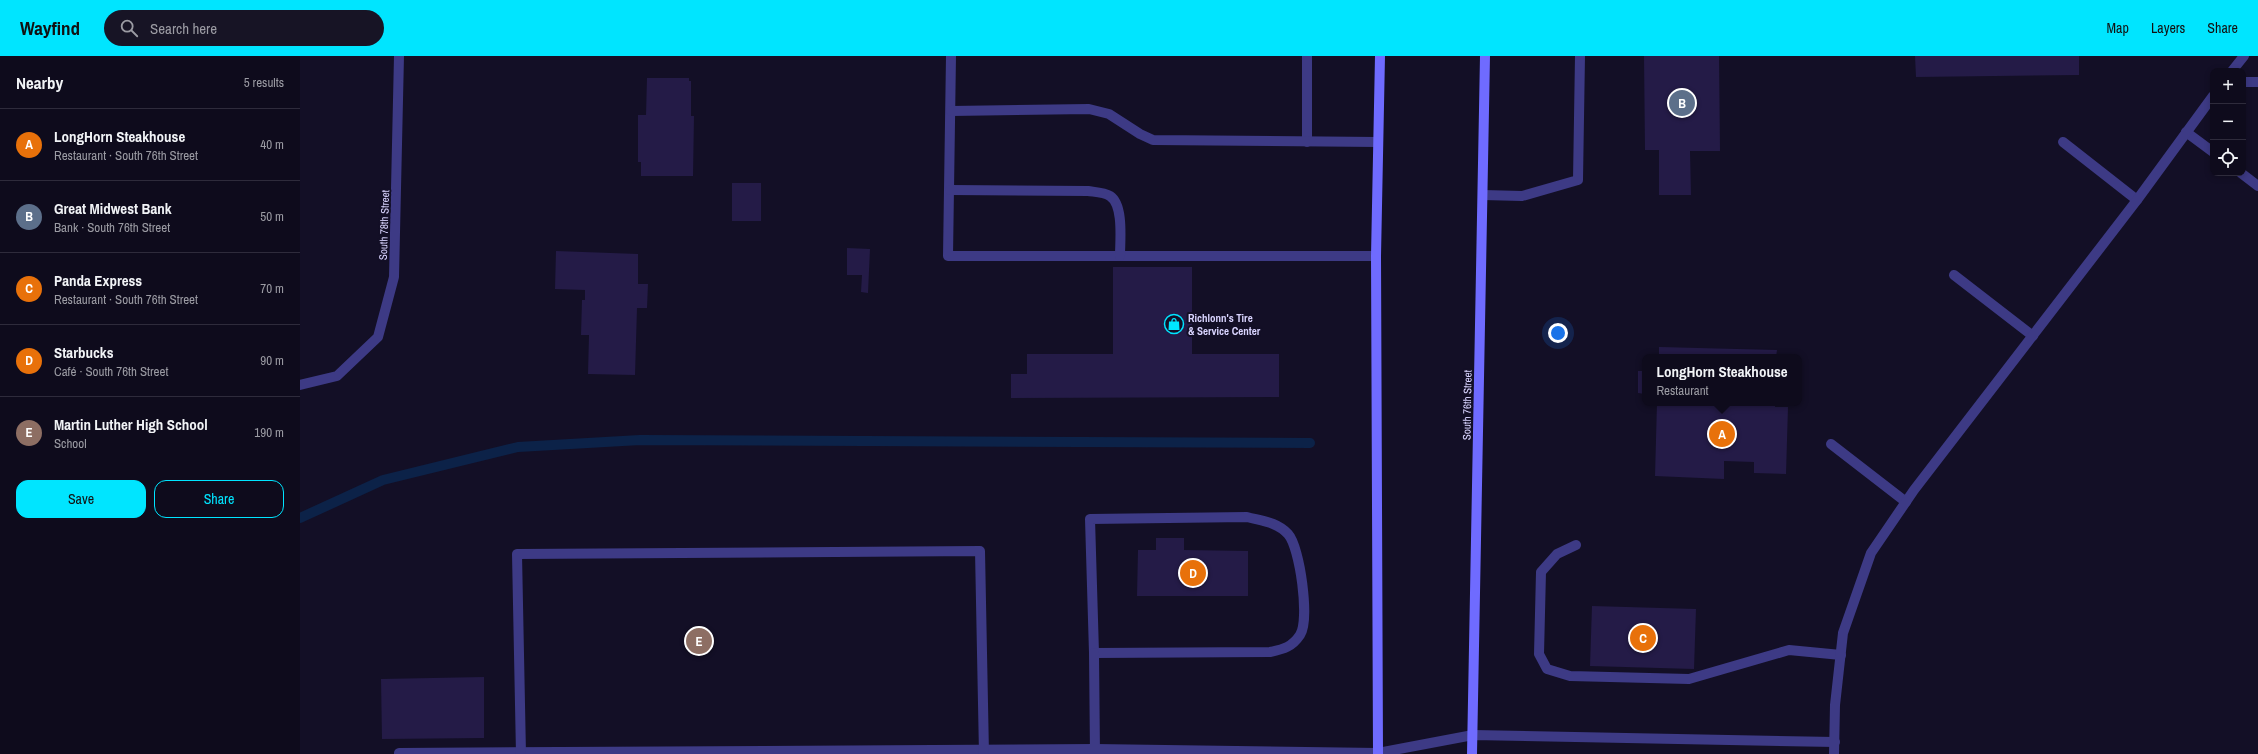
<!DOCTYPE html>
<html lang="en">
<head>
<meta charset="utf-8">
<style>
  body { margin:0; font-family:"Archivo Narrow",sans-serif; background:#171425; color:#f1f3f6 }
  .controls { position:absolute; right:12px; top:12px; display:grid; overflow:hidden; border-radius:8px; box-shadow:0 2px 6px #0003 }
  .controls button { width:36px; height:36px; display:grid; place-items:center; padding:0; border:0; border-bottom:1px solid #2e2b3b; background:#0e0b1c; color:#f1f3f6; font:20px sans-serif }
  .you { position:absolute; left:1258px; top:277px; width:14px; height:14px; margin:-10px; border:3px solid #fff; border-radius:50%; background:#1a73e8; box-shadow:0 0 0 6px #1a73e833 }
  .badge { display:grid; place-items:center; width:26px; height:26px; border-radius:50%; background:#00e5ff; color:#fff; font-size:13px; font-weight:700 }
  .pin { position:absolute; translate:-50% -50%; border:2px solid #fff; box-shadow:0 1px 4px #0006 }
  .popup { position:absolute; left:1342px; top:298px; width:160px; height:52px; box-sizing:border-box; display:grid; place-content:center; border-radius:8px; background:#0e0b1c; filter:drop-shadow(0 1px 3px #0005); font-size:13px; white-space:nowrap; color:#9b9ba3 }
  .popup b { font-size:15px; color:#f1f3f6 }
  .popup::after { content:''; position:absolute; left:50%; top:100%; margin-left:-8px; border:8px solid transparent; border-top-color:#0e0b1c }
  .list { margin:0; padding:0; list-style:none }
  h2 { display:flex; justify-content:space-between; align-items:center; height:52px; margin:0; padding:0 16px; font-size:17px }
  h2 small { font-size:13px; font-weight:400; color:#9b9ba3 }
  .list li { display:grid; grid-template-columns:26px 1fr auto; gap:12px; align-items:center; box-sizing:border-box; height:72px; padding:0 16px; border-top:1px solid #2e2b3b }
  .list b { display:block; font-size:15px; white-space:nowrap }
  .list p { margin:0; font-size:13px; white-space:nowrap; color:#9b9ba3 }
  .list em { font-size:13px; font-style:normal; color:#9b9ba3 }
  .actions { display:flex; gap:8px; padding:12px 16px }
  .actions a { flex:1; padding:9px 0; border:1px solid #00e5ff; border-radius:12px; text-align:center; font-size:14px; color:#00e5ff }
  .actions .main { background:#00e5ff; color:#111 }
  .icon { flex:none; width:22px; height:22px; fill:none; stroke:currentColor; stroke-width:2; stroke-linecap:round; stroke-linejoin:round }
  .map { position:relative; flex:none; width:1958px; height:698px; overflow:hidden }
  header { display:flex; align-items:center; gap:24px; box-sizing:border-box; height:56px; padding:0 20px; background:#00e5ff; color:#111 }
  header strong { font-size:19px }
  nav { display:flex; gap:22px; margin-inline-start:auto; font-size:14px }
  .search { width:280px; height:36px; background:#171425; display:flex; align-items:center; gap:10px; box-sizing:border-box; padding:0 14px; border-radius:22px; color:#9b9ba3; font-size:15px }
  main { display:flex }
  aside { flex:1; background:#0e0b1c }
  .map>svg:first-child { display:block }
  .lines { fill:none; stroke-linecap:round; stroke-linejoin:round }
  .stream { stroke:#0c2248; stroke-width:10 }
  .building { fill:#241b47 }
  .lane { stroke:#3d3a85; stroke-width:10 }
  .street { stroke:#3d3a85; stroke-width:10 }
  .secondary { stroke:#6f6bff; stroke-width:10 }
  .labels { text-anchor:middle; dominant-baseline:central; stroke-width:4; stroke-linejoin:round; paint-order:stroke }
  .street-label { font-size:11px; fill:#d9d4ff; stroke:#130f26 }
  .poi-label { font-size:11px; font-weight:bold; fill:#d9d4ff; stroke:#130f26; text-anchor:start }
</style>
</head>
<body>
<header>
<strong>Wayfind</strong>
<div class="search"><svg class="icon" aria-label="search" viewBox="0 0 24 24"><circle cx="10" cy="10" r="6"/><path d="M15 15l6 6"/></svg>Search here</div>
<nav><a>Map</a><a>Layers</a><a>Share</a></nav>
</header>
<main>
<aside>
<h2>Nearby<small>5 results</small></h2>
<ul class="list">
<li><span class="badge" style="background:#e8710a">A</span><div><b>LongHorn Steakhouse</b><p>Restaurant · South 76th Street</p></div><em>40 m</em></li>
<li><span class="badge" style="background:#5c6f8a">B</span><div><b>Great Midwest Bank</b><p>Bank · South 76th Street</p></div><em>50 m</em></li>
<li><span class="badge" style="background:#e8710a">C</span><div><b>Panda Express</b><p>Restaurant · South 76th Street</p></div><em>70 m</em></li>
<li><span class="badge" style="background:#e8710a">D</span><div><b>Starbucks</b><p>Café · South 76th Street</p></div><em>90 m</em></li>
<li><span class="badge" style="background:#8d6e63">E</span><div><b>Martin Luther High School</b><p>School</p></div><em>190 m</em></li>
</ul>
<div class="actions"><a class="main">Save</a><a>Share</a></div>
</aside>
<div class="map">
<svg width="1958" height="698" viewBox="0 0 1958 698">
  <rect width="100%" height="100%" fill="#130f26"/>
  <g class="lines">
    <!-- stream -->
    <polyline class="stream" points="0,462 83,424 218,391 340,384 1010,387"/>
  </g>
  <!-- building -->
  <g class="building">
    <polygon points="1344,0 1419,0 1420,95 1390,95 1391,139 1359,139 1359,94 1345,94"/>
    <polygon points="1615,0 1779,0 1779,19 1616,21"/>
    <polygon points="347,22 389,22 389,25 391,25 391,60 394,60 393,120 341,120 341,106 338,106 338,59 346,59"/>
    <rect x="432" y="127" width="29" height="38"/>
    <polygon points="547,192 570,193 568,237 561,236 562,219 547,219"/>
    <polygon points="256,195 338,198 338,228 348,228 347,252 337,252 335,319 288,318 289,279 281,279 282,244 285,244 285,234 255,233"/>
    <polygon points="813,211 892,211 892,298 979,298 979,341 711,342 711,318 727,318 727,298 813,298"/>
    <polygon points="1359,291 1477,294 1476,301 1359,301"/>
    <polygon points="1338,315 1345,315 1345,338 1338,337"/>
    <polygon points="1357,347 1475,347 1475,351 1488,351 1486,418 1454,417 1454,406 1424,405 1424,423 1355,420"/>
    <polygon points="856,482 884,482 884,494 948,495 948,540 837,540 838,494 856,494"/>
    <polygon points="1292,550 1396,553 1394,613 1290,610"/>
    <polygon points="184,621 184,682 82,683 81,623"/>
  </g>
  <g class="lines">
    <!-- lane -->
    <g class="lane">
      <polyline points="651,0 648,200 1076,200"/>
      <polyline points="1007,0 1007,86"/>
      <polyline points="1943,26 1958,26"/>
      <polyline points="651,55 789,53 809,58 840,78 853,84 1078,86"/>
      <polyline points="1886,76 1913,96"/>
      <polyline points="1763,86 1837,144"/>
      <polyline points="1941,117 1958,130"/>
      <path d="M 650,134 L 788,135 C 794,136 804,136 810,140 C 824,149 820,185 820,200"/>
      <polyline points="1183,139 1222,140 1278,124 1280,0"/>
      <polyline points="1654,219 1733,280"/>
      <polyline points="1531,388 1606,446"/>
      <path d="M 947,461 C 962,465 977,466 988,478 C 1000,491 1010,564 1000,579 C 992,591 984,593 970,596 L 794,597 L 790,463 Z"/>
      <polyline points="1276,489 1257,498 1241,516 1239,598 1247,613 1270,620 1389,623 1489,594 1541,599"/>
      <polyline points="794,597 795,698"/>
      <polyline points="99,697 795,693 1078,697"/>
      <polyline points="221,698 217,498 680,495 684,698"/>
    </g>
    <!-- street -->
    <g class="street">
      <polyline points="1932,15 1944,0"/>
      <polyline points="0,329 37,320 78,281 94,221 99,0"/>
      <polyline points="1081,698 1078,697 1173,679 1535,686"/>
      <polyline points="1534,698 1535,649 1543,577 1571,497 1614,434 1837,144 1913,40"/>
    </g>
    <!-- secondary -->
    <g class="secondary">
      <polyline points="1078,698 1076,200 1080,0"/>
      <polyline points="1172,698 1185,0"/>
    </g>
  </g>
  <!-- icons -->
  <defs>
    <symbol id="shop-ring" viewBox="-11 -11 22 22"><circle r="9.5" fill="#130f26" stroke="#00e5ff" stroke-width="1.5"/><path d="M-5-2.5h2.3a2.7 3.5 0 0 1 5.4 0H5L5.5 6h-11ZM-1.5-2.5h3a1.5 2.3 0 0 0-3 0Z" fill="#00e5ff"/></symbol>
  </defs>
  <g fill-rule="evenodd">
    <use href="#shop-ring" x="863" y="257" width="22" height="22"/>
  </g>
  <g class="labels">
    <!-- street labels -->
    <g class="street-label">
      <text transform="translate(84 169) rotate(-88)">South 78th Street</text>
      <text transform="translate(1167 349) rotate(-89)">South 76th Street</text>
    </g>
    <!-- poi labels -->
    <g class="poi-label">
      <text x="888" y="262">Richlonn's Tire<tspan x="888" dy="13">&amp; Service Center</tspan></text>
    </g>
  </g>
</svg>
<div class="controls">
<button>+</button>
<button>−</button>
<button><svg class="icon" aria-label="locate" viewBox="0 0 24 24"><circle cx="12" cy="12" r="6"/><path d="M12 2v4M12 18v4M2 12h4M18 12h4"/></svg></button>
</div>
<div class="you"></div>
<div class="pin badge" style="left:1422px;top:378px;background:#e8710a">A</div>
<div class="popup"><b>LongHorn Steakhouse</b>Restaurant</div>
<div class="pin badge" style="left:1382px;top:47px;background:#5c6f8a">B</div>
<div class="pin badge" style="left:1343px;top:582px;background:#e8710a">C</div>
<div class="pin badge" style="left:893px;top:517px;background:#e8710a">D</div>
<div class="pin badge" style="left:399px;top:585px;background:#8d6e63">E</div>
</div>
</main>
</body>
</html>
